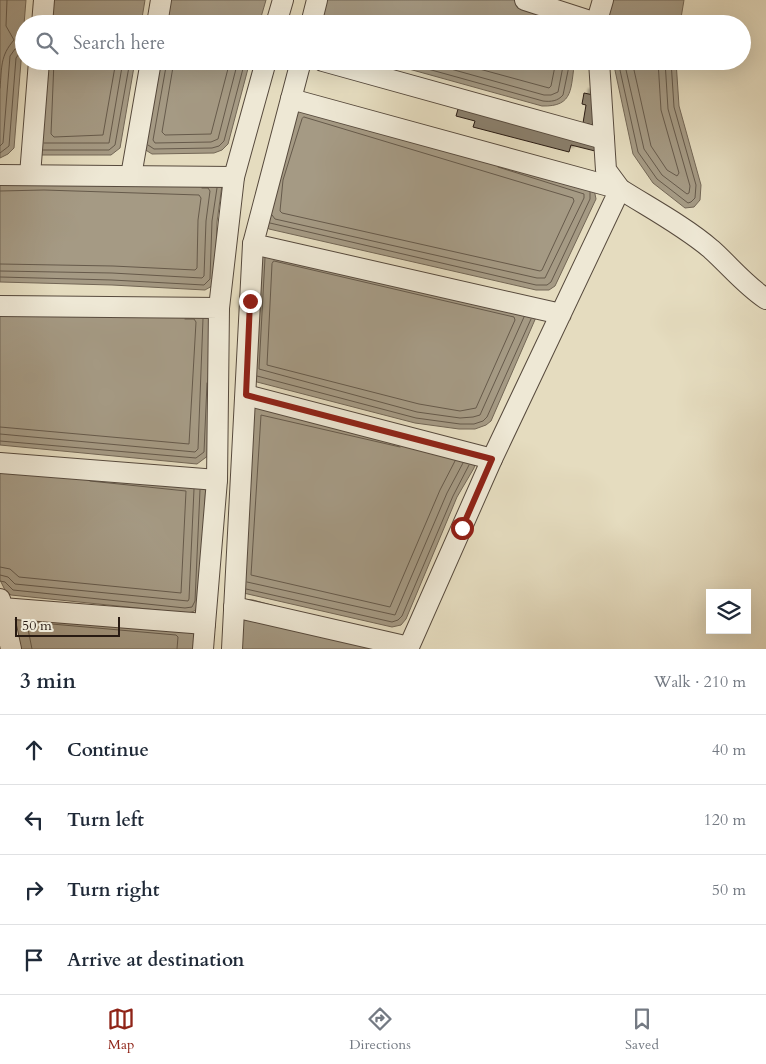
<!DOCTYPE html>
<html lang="en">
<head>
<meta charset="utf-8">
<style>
  body { margin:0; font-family:Cardo,serif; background:#f2f2f3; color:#1f2937 }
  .controls { position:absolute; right:15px; bottom:15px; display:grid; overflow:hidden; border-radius:0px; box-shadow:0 5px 20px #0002 }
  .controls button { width:45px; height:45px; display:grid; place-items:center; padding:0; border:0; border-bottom:1px solid #e0e1e3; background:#fff; color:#1f2937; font:25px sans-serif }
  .scale { position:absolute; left:15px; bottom:12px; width:105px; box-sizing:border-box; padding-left:5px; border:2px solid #281a12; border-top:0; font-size:14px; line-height:18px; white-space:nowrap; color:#281a12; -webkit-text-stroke:4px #eee8d5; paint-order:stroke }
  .stop { position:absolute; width:15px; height:15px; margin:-11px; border:4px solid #8f2418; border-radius:50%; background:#fff }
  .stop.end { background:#8f2418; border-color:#fff; box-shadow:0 1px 5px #0008 }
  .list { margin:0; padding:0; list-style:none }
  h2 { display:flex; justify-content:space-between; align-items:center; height:65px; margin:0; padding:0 20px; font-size:21px }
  h2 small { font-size:16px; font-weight:400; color:#747a83 }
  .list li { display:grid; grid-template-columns:32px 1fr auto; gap:15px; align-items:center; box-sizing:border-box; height:70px; padding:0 20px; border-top:1px solid #e0e1e3 }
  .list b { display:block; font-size:19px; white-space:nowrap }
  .list em { font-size:16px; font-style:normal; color:#747a83 }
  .icon { flex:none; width:28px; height:28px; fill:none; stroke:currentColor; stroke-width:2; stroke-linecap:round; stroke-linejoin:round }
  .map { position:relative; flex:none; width:766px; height:649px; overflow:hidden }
  .search { position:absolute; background:#fff; box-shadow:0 5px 20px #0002; left:15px; right:15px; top:15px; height:55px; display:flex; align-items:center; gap:12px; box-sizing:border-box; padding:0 18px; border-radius:28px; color:#747a83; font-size:19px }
  .sheet { height:345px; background:#fff }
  nav { display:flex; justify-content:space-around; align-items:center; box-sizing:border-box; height:70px; border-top:1px solid #e0e1e3; background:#fff; font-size:14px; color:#747a83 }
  nav a { display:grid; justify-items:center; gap:2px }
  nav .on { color:#8f2418 }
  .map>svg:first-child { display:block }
  .water { fill:#a59a84; stroke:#736756 }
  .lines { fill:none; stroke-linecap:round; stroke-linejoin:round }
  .shore { stroke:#665a4b; stroke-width:1 }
  .building { fill:#8a7f6c; stroke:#281a12; filter:url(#shadow) }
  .minor-casing { stroke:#574a3d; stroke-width:22 }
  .minor { stroke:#eee8d5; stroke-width:20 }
  .route { stroke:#8f2418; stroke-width:6 }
</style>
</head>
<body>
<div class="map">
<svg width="766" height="649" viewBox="0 0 766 649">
  <defs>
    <filter id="shadow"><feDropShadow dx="4.5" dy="-4.5" stdDeviation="1" flood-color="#0004"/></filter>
  </defs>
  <rect width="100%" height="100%" fill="#e5dcbf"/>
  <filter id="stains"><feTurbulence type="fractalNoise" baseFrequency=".004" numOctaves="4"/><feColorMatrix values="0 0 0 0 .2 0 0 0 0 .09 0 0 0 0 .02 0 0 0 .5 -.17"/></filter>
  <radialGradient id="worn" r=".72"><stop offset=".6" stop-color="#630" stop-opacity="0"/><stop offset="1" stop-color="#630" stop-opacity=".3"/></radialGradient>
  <!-- water -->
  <g class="water">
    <polygon points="0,0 26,0 14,148 8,154 0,158"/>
    <polygon points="41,0 145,0 141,24 39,24"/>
    <polygon points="166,0 266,0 259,24 162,24"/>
    <polygon points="317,0 538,0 576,24 309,24"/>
    <polygon points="611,0 684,0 680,24 608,24 608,12"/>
    <polygon points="36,61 135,61 120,148 111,155 40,155"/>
    <polygon points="156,61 250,61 228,144 222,150 214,153 152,154 144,149"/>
    <path d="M 380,61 L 575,61 C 570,87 575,107 542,106 Z"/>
    <polygon points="613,61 676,61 679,106 701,185 700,200 694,207 685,208 653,183 633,154"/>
    <polygon points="287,104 594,189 596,199 555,286 549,290 536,290 269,229 263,224"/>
    <polygon points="0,173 222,185 217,222 215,281 212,286 205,290 112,285 0,282"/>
    <polygon points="254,252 537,315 491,421 486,425 475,429 459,429 415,423 257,382 250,377"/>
    <polygon points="0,296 103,297 206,301 211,304 209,455 197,464 0,445"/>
    <polygon points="242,404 477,457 474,468 457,497 406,619 401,625 392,627 239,592"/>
    <path d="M 0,454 L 206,482 L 200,603 C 197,611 194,612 186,613 L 11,595 L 6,592 L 0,580 Z"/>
    <polygon points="240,599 253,600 387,637 391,649 229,649"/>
    <polygon points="6,609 194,621 196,649 13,649"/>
  </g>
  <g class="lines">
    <!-- shore -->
    <g class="shore">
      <polyline points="54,61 51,134 54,137 103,135 116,61"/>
      <polyline points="167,61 153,140 155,143 211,142 218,139 238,61"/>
      <polyline points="174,61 162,132 165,135 211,134 230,61"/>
      <path d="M 399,61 L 543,101 C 551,102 558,101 563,95 L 570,61"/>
      <polyline points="422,61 544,95 551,95 558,92 564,61"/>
      <polyline points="450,61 549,88 551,86 556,61"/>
      <polyline points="618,61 638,152 657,179 688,203 691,202 695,198 696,185 674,107 671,61"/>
      <polyline points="624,61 644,149 662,175 687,194 689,193 690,186 668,109 665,61"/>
      <polyline points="632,61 651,146 667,170 677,176 679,173 661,110 658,61"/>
      <path d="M 0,88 C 2,67 0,56 14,40 L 6,26 L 7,0"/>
      <polygon points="304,117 573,198 574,201 542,270 540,271 282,213 280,211 283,180 302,119"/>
      <polyline points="44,143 109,143 123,61"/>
      <polyline points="148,145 154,149 212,148 219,146 224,141 245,61"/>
      <polyline points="0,146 3,143 10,56 15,49 24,47"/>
      <polyline points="43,150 109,150 115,145 130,61"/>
      <polyline points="0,153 9,146 16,58 19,54 24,53"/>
      <polyline points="0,191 44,190 199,195 201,198 198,220 197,268 195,270 113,266 0,264"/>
      <polyline points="272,215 275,219 537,278 545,278 584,198 584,194 498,167"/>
      <polyline points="270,223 536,285 547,285 551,282 590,199 590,192"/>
      <polyline points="265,258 259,369 417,412 460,418 473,417 480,415 524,317"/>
      <polygon points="274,261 514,317 515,320 476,408 460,411 419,404 267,365 272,264"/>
      <polyline points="0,271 112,273 202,278 204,276 206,221 210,191 208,188 202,188"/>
      <polyline points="0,277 112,280 204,285 210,279 212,221 217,188"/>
      <polyline points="257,376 416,418 460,424 474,424 483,421 487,417 531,319"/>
      <polyline points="0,427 189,444 196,322 194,319 185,319"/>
      <polyline points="0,434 195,452 198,449 203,319"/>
      <polyline points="0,441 196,458 204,452 207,383"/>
      <polyline points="400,447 261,415 251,575 390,607 440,490 455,461"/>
      <polyline points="0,567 10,569 19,577 181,593 186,491 90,481"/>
      <polyline points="0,575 8,577 15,584 188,601 189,599 194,489"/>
      <polyline points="0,581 5,582 13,590 185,608 192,607 195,601 200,490"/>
      <polyline points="247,582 395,615 447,493 463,463"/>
      <polyline points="246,589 392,622 398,620 402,616 453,496 469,465"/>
      <polyline points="32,649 27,624 29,622 176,635 178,637 177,649"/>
    </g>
  </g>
  <!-- building -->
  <g class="building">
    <polygon points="584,93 598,96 593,125 583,123 586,105 582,104"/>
    <polygon points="461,99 599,135 595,151 571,145 569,152 473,127 475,121 456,116"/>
  </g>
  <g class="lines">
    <defs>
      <g id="minor">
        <polyline points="525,0 596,23"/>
        <polyline points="42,24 44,0"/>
        <polyline points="157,24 161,0"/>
        <polyline points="276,24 283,0"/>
        <polyline points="311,24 317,0"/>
        <polyline points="596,24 603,0"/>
        <polyline points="323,61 604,139"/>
        <path d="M 599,61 L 606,170 L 620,189 C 650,208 684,226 711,249 C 730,266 744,284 766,299"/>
        <polyline points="291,99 301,61"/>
        <polyline points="0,175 234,177"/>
        <polyline points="30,175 39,61"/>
        <polyline points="131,176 151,61"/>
        <polyline points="0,306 219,308 217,480"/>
        <polyline points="219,308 234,177 266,61"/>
        <polyline points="246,395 492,459"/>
        <polyline points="0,463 217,480 205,624 2,608"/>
        <polyline points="0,599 11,649"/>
        <polyline points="234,607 409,647"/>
        <polyline points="203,649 205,624"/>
        <polyline points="232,649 253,244"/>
        <polyline points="408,649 492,459 620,189 291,99 253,244 561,314"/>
      </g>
    </defs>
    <!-- minor casing -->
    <use href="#minor" class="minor-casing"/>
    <!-- minor -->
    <use href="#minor" class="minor"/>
  </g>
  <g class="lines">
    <!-- route -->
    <polyline class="route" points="250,301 246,395 492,459 462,528"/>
  </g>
  <rect width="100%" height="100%" filter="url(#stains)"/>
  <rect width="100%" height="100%" fill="url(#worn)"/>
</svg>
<div class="controls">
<button><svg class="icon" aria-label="layers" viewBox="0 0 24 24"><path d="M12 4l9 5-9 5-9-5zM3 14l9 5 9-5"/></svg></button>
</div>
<div class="scale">50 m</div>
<div class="stop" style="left:462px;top:528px"></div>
<div class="stop end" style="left:250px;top:301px"></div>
<div class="search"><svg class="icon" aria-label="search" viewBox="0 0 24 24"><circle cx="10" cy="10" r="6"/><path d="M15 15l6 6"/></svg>Search here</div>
</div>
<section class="sheet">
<h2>3 min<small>Walk · 210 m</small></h2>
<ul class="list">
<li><svg class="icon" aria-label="ahead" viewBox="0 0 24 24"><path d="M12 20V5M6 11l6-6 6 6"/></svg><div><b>Continue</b></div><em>40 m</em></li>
<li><svg class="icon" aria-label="left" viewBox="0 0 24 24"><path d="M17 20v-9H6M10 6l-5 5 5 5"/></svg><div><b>Turn left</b></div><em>120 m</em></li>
<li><svg class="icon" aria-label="right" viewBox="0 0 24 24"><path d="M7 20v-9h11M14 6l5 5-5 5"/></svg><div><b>Turn right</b></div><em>50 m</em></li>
<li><svg class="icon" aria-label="arrive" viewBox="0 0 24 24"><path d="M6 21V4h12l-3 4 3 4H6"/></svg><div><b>Arrive at destination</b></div></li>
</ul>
</section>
<nav>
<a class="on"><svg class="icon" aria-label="map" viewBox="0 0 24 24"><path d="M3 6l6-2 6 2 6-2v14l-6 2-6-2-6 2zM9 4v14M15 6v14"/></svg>Map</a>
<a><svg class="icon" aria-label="directions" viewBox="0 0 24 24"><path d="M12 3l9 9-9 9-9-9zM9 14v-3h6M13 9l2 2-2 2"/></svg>Directions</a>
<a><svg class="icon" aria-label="saved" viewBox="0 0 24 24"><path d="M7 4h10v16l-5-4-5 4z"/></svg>Saved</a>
</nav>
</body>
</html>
